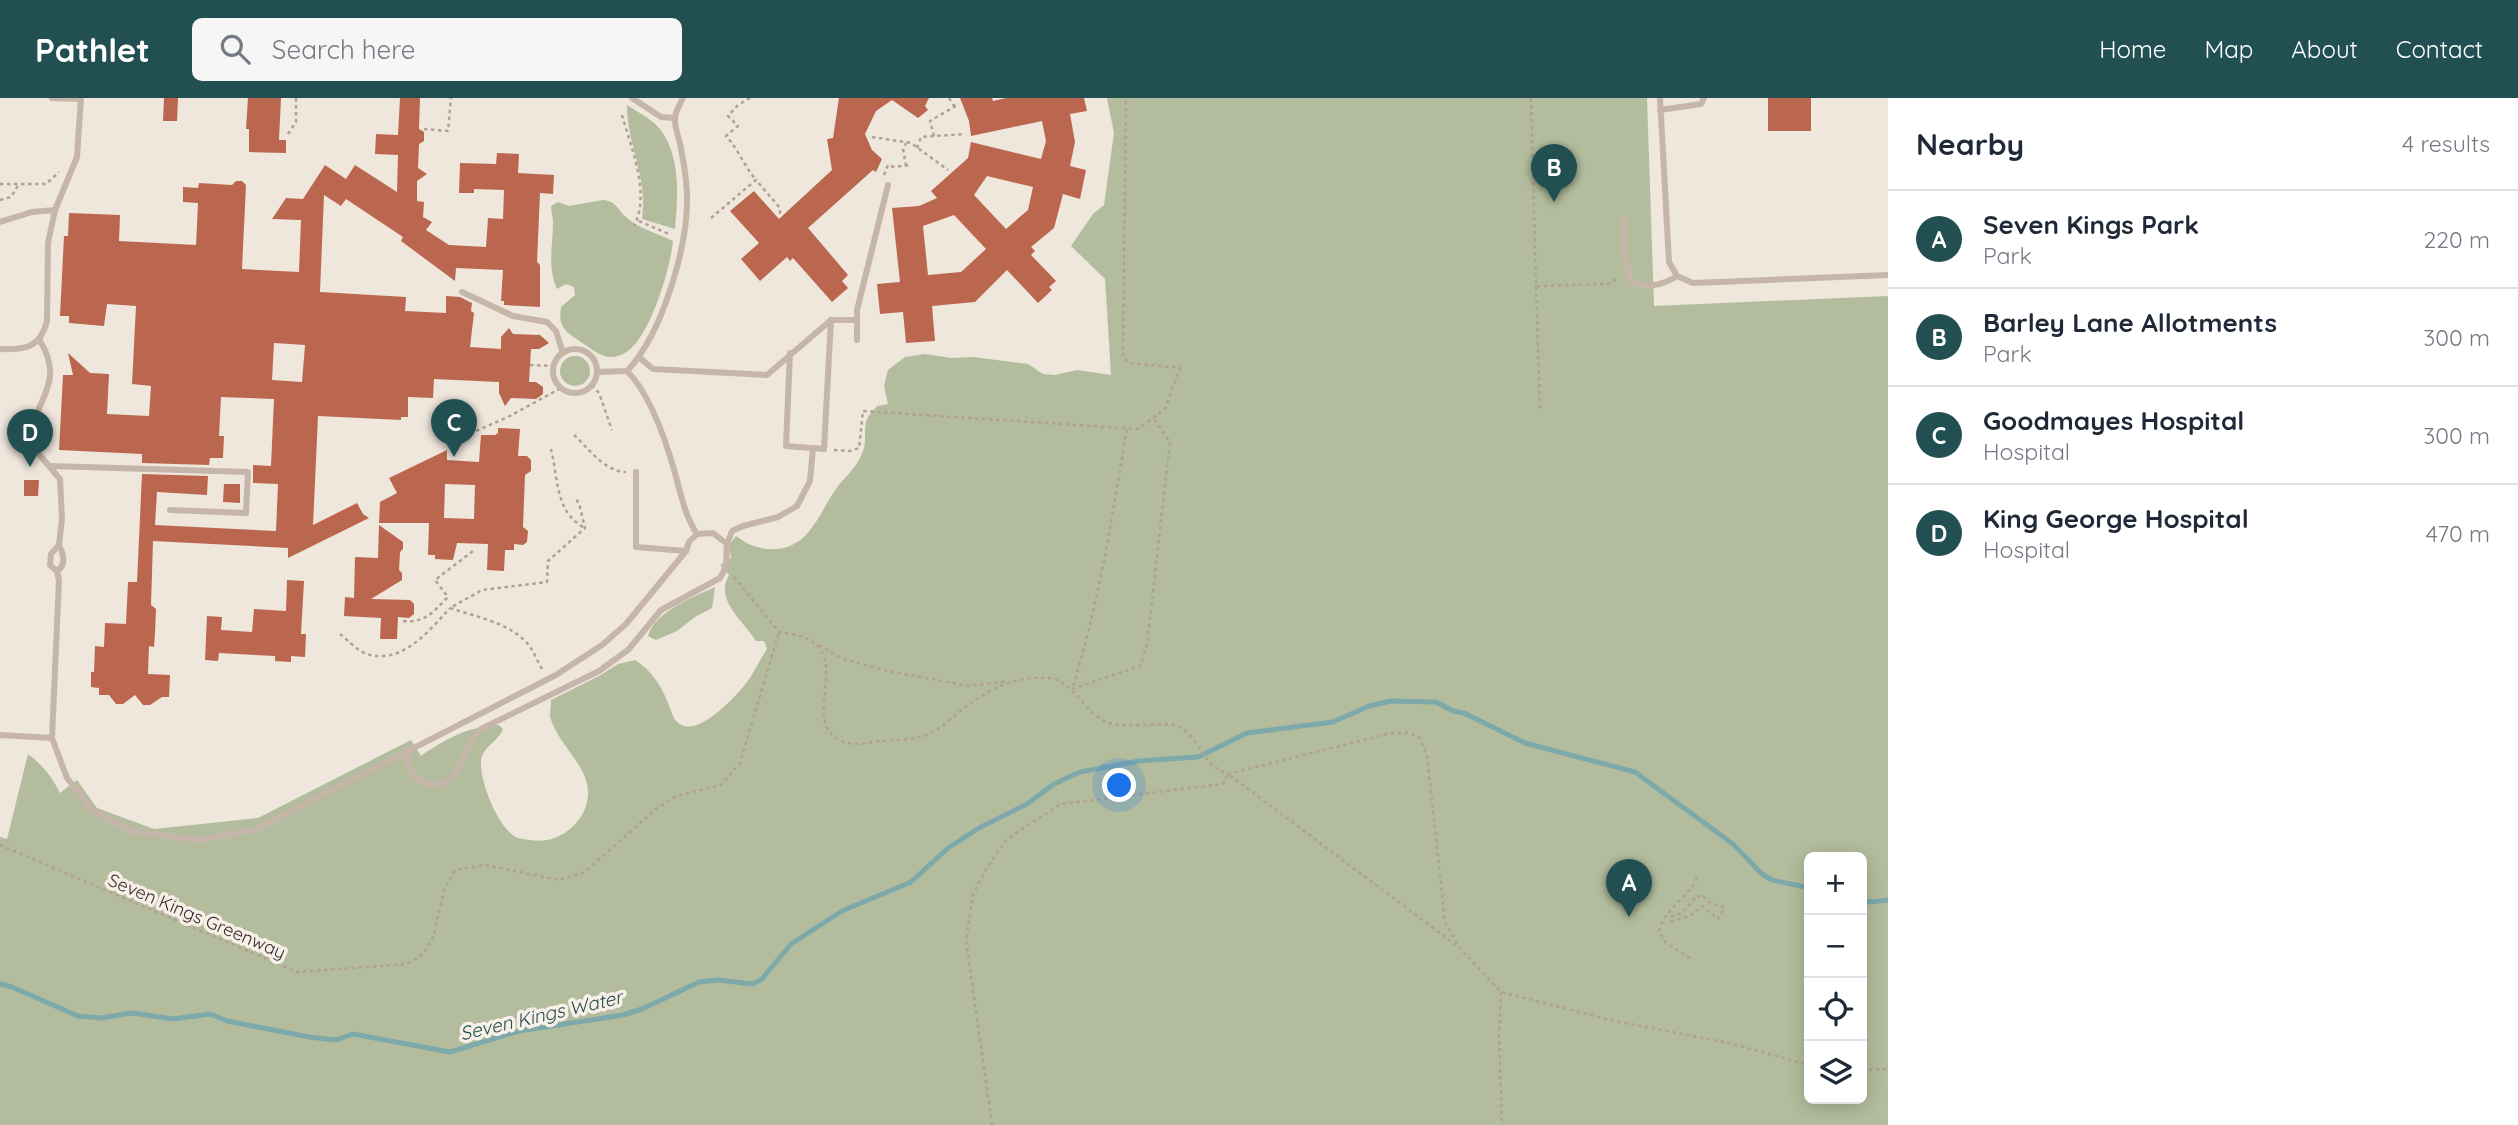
<!DOCTYPE html>
<html lang="en">
<head>
<meta charset="utf-8">
<style>
  body { margin:0; font-family:Quicksand,sans-serif; background:#f6f6f7; color:#1f2937 }
  .controls { position:absolute; right:21px; bottom:21px; display:grid; overflow:hidden; border-radius:10px; box-shadow:0 4px 18px #0003 }
  .controls button { width:63px; height:63px; display:grid; place-items:center; padding:0; border:0; border-bottom:2px solid #e0e1e3; background:#fff; color:#1f2937; font:35px sans-serif }
  .you { position:absolute; left:1120px; top:688px; width:24px; height:24px; margin:-18px; border:5px solid #fff; border-radius:50%; background:#1a73e8; box-shadow:0 0 0 10px #1a73e833 }
  .badge { display:grid; place-items:center; width:46px; height:46px; border-radius:50%; background:#224f52; color:#fff; font-size:23px; font-weight:700 }
  .pin { position:absolute; translate:-50% -58px; filter:drop-shadow(0 2px 4px #0008) }
  .pin::after { content:''; position:absolute; top:37px; width:24px; height:21px; background:inherit; clip-path:polygon(0 0,100% 0,50% 100%) }
  .list { margin:0; padding:0; list-style:none }
  h2 { display:flex; justify-content:space-between; align-items:center; height:91px; margin:0; padding:0 28px; font-size:30px }
  h2 small { font-size:23px; font-weight:400; color:#747a83 }
  .list li { display:grid; grid-template-columns:46px 1fr auto; gap:21px; align-items:center; box-sizing:border-box; height:98px; padding:0 28px; border-top:2px solid #e0e1e3 }
  .list b { display:block; font-size:26px; white-space:nowrap }
  .list p { margin:0; font-size:23px; white-space:nowrap; color:#747a83 }
  .list em { font-size:23px; font-style:normal; color:#747a83 }
  .icon { flex:none; width:38px; height:38px; fill:none; stroke:currentColor; stroke-width:2; stroke-linecap:round; stroke-linejoin:round }
  .map { position:relative; flex:none; width:1888px; height:1027px; overflow:hidden }
  header { display:flex; align-items:center; gap:42px; box-sizing:border-box; height:98px; padding:0 35px; background:#224f52; color:#fff }
  header strong { font-size:33px }
  nav { display:flex; gap:38px; margin-inline-start:auto; font-size:24px }
  .search { width:490px; height:63px; background:#f6f6f7; display:flex; align-items:center; gap:18px; box-sizing:border-box; padding:0 24px; border-radius:10px; color:#747a83; font-size:26px }
  main { display:flex }
  aside { flex:1; background:#fff }
  .map>svg:first-child { display:block }
  .green { fill:#b3bd9d; fill-rule:evenodd }
  .lines { fill:none; stroke-linecap:round; stroke-linejoin:round }
  .stream { stroke:#7ea9aa; stroke-width:5 }
  .building { fill:#bb674f; fill-rule:evenodd }
  .path { stroke:#b2a093; stroke-width:2.5; stroke-dasharray:3.5 3.5; stroke-linecap:butt }
  .lane { stroke:#c6b6a9; stroke-width:6 }
  .labels { text-anchor:middle; dominant-baseline:central; stroke-width:7; stroke-linejoin:round; paint-order:stroke }
  .street-label { font-size:18px; fill:#342c28; stroke:#f8f0e8 }
  .water-label { font-size:19px; font-style:italic; fill:#224f52; stroke:#f8f0e8 }
</style>
</head>
<body>
<header>
<strong>Pathlet</strong>
<div class="search"><svg class="icon" aria-label="search" viewBox="0 0 24 24"><circle cx="10" cy="10" r="6"/><path d="M15 15l6 6"/></svg>Search here</div>
<nav><a>Home</a><a>Map</a><a>About</a><a>Contact</a></nav>
</header>
<main>
<div class="map">
<svg width="1888" height="1027" viewBox="0 0 1888 1027">
  <rect width="100%" height="100%" fill="#efe6dc"/>
  <!-- green -->
  <g class="green">
    <path d="M 1107,0 L 1647,0 L 1654,208 L 1888,198 L 1888,1027 L 0,1027 L 0,739 L 7,741 L 28,656 C 43,667 52,679 60,695 L 77,682 L 97,710 L 154,731 L 258,720 L 411,642 L 421,658 C 445,641 469,628 499,627 L 503,631 C 498,644 480,650 481,666 C 481,686 497,726 514,738 C 518,741 525,741 530,742 C 551,746 572,735 583,715 C 603,675 558,652 550,618 C 550,613 551,607 551,602 L 599,578 L 618,566 L 635,562 C 652,573 661,587 668,605 C 670,610 672,616 674,620 C 691,647 732,602 744,588 C 753,577 759,563 767,551 L 764,543 L 756,543 C 745,524 714,503 729,477 L 720,467 L 731,460 L 729,447 L 736,438 C 748,447 760,452 776,451 C 811,449 820,412 838,388 C 847,377 858,368 863,353 C 867,343 863,330 867,321 C 869,316 874,312 877,308 L 888,306 L 884,288 L 888,272 L 905,259 L 925,256 L 951,260 L 973,259 L 1028,266 L 1043,276 L 1055,277 L 1077,272 L 1111,277 L 1105,181 L 1071,148 L 1093,116 L 1104,107 L 1114,35 ZM 1809,759 L 1862,759 L 1862,1001 L 1809,1001 Z"/>
    <path d="M 627,7 C 637,14 651,20 659,30 C 681,56 678,100 675,131 L 642,121 C 648,79 627,47 627,7 Z"/>
    <path d="M 603,102 C 616,103 617,111 626,119 C 637,130 659,136 673,143 C 670,171 651,236 628,253 C 611,265 599,257 584,246 C 569,235 557,232 561,209 L 575,197 L 574,189 L 566,186 L 557,191 C 547,169 553,147 553,124 C 553,119 551,114 551,108 L 558,104 L 569,108 Z"/>
    <circle cx="575" cy="273" r="15"/>
    <path d="M 715,489 L 712,510 L 695,519 L 677,533 L 656,542 L 648,538 C 655,513 694,499 715,489 Z"/>
  </g>
  <g class="lines">
    <!-- stream -->
    <g class="stream">
      <polyline points="1862,802 1869,804 1888,802"/>
      <polyline points="0,886 12,889 78,918 101,920 132,915 173,921 210,916 227,923 309,939 336,942 353,936 450,954 519,933 623,917 642,911 699,884 718,882 752,886 761,882 791,846 842,813 911,784 948,750 979,730 1027,706 1054,686 1080,674 1139,663 1198,659 1247,635 1333,624 1369,608 1391,603 1436,604 1453,613 1464,615 1525,645 1635,674 1733,746 1762,776 1772,782 1809,790"/>
    </g>
  </g>
  <!-- building -->
  <g class="building">
    <polygon points="164,0 178,0 177,23 163,23"/>
    <polygon points="248,0 281,0 279,42 286,42 286,55 249,54 249,31 246,31"/>
    <path d="M 400,0 L 420,0 L 419,31 L 424,34 L 424,43 L 419,46 L 418,70 L 427,76 L 417,83 L 417,103 L 424,104 L 423,119 L 432,124 L 426,132 L 449,147 L 486,149 L 488,120 L 503,121 L 504,92 L 474,91 L 474,95 L 459,95 L 460,65 L 496,66 L 497,55 L 519,56 L 518,75 L 554,77 L 553,96 L 540,95 L 537,164 L 540,167 L 540,209 L 504,207 L 504,203 L 501,203 L 503,172 L 456,170 L 455,183 L 401,143 L 403,139 L 346,101 L 341,108 L 324,97 L 320,194 L 406,199 L 405,213 L 446,215 L 446,198 L 460,199 L 472,205 L 471,213 L 474,215 L 470,249 L 501,251 L 501,239 L 509,230 L 513,236 L 540,237 L 549,245 L 539,251 L 531,251 L 529,284 L 536,284 L 543,289 L 543,296 L 536,301 L 511,300 L 505,308 L 499,295 L 499,284 L 434,281 L 433,300 L 408,299 L 408,319 L 401,319 L 401,322 L 318,318 L 313,427 L 357,405 L 363,416 L 369,420 L 288,460 L 288,450 L 153,443 L 151,507 L 156,511 L 155,535 L 154,549 L 149,548 L 148,576 L 170,577 L 169,599 L 162,599 L 150,607 L 143,607 L 135,597 L 123,606 L 116,606 L 109,597 L 99,597 L 99,590 L 91,589 L 91,574 L 94,574 L 95,548 L 104,549 L 105,525 L 126,526 L 128,484 L 137,484 L 142,376 L 208,378 L 207,397 L 157,394 L 155,427 L 276,433 L 278,386 L 253,385 L 253,367 L 271,368 L 274,301 L 221,299 L 219,338 L 224,338 L 223,360 L 210,360 L 209,367 L 142,365 L 142,356 L 59,352 L 63,277 L 73,277 L 68,255 L 90,275 L 109,276 L 107,316 L 149,318 L 151,288 L 132,286 L 136,208 L 107,206 L 104,228 L 69,225 L 69,218 L 60,218 L 64,138 L 68,138 L 69,115 L 120,117 L 119,143 L 196,147 L 198,105 L 183,104 L 183,89 L 198,90 L 199,85 L 232,87 L 236,83 L 242,83 L 246,87 L 242,171 L 299,174 L 301,122 L 272,121 L 286,100 L 303,101 L 325,67 L 346,81 L 355,67 L 397,94 L 398,57 L 375,56 L 376,36 L 398,37 ZM 274,245 L 305,247 L 302,284 L 272,282 Z"/>
    <polygon points="839,0 929,0 925,8 928,12 918,20 892,2 876,13 865,36 872,52 882,61 876,74 873,72 808,130 848,177 842,183 848,190 832,204 793,160 790,163 787,159 760,183 741,161 759,145 730,113 754,93 779,121 832,72 827,41 833,40"/>
    <path d="M 960,0 L 992,0 L 993,3 L 1006,0 L 1084,0 L 1087,13 L 1070,16 L 1075,44 L 1070,68 L 1086,72 L 1080,101 L 1063,96 L 1054,130 L 1031,149 L 1035,153 L 1031,157 L 1056,183 L 1049,189 L 1052,192 L 1038,205 L 1007,172 L 975,204 L 932,208 L 935,243 L 906,245 L 903,214 L 880,216 L 877,186 L 900,184 L 892,110 L 919,108 L 937,100 L 931,93 L 968,60 L 971,44 L 1041,61 L 1046,43 L 1042,23 L 971,38 L 969,23 ZM 987,78 L 1033,89 L 1028,112 L 1006,131 L 974,97 ZM 954,117 L 986,151 L 961,174 L 928,177 L 923,128 Z"/>
    <rect x="1768" y="0" width="43" height="33"/>
    <path d="M 498,330 L 520,331 L 518,358 L 527,358 L 531,362 L 531,373 L 525,377 L 523,429 L 528,433 L 527,444 L 523,447 L 514,446 L 514,452 L 505,452 L 504,473 L 487,472 L 488,446 L 457,445 L 453,462 L 435,461 L 435,457 L 428,457 L 429,425 L 379,425 L 380,404 L 397,395 L 389,380 L 447,352 L 447,362 L 479,364 L 481,337 L 495,337 L 498,335 ZM 445,386 L 475,387 L 474,421 L 444,420 Z"/>
    <polygon points="24,382 39,382 38,398 24,398"/>
    <polygon points="224,386 240,386 240,405 223,404"/>
    <polygon points="379,427 403,444 403,451 400,454 399,472 402,475 402,482 371,501 410,502 414,506 414,516 409,520 398,519 397,541 380,541 381,520 344,518 345,499 354,500 355,459 378,460"/>
    <polygon points="287,482 304,483 301,536 306,536 305,559 291,558 291,564 275,563 275,558 219,555 218,563 205,562 207,518 222,519 221,532 252,534 254,511 286,513"/>
  </g>
  <g class="lines">
    <!-- path -->
    <g class="path">
      <path d="M 750,0 L 738,7 L 728,18 L 738,28 L 726,38 C 739,52 744,68 756,82"/>
      <polyline points="949,0 955,9"/>
      <polyline points="1531,0 1536,188 1608,186 1618,180"/>
      <path d="M 622,17 C 631,50 651,96 634,128"/>
      <polyline points="424,31 448,33 451,0"/>
      <polyline points="288,36 296,24 296,0"/>
      <polyline points="934,38 930,23 959,6"/>
      <polyline points="872,39 911,45 948,72"/>
      <polyline points="917,50 921,39 964,36"/>
      <polyline points="906,68 903,51 906,45"/>
      <polyline points="884,77 888,67 894,69 910,67"/>
      <polyline points="0,86 46,86 59,74"/>
      <polyline points="0,102 11,99 19,86"/>
      <polyline points="711,120 756,82 780,110 780,118"/>
      <polyline points="639,123 671,137"/>
      <polyline points="1536,188 1540,314"/>
      <polyline points="530,267 554,268"/>
      <polyline points="592,287 599,295 612,332"/>
      <path d="M 1127,331 C 1112,418 1099,507 1072,591 L 1140,568 L 1147,547 L 1170,344 L 1153,320"/>
      <path d="M 574,337 C 588,350 605,374 626,374"/>
      <polyline points="450,341 455,342 508,319 561,290"/>
      <path d="M 551,351 C 558,379 555,415 585,430"/>
      <polyline points="834,352 850,353 859,350 863,313 1138,331 1165,311 1180,270 1129,265 1123,259 1126,0"/>
      <path d="M 734,479 L 779,534 C 791,536 804,537 814,545 C 846,569 800,628 844,644 C 854,648 870,644 881,643 C 898,642 917,642 933,634 C 942,630 950,621 958,615 C 985,593 1013,577 1049,580 C 1074,582 1085,619 1112,626 C 1128,630 1170,623 1180,629 C 1204,645 1199,665 1228,676 L 1391,635 L 1409,635 L 1420,640 L 1427,657 L 1445,824 L 1459,849 L 1501,894 L 1610,922 L 1729,945 L 1809,967"/>
      <path d="M 403,523 C 426,525 433,514 448,499 L 435,482 L 473,453"/>
      <path d="M 340,536 C 348,542 357,553 367,556 C 402,567 429,533 450,510"/>
      <polyline points="819,547 843,561 888,573 969,588 1008,583"/>
      <path d="M 542,571 C 536,561 533,550 524,542 C 506,524 473,518 450,510 L 482,492 L 547,484 L 548,463 L 585,430 L 579,405 L 574,399"/>
      <polyline points="0,747 297,874 407,866 423,856 433,840 444,792 455,772 485,767 559,782 585,774 656,711 677,698 721,687 740,665 779,534"/>
      <polygon points="1703,798 1710,805 1724,809 1718,821 1702,808 1690,818 1672,823 1670,819 1682,815 1696,799"/>
      <path d="M 1690,860 L 1666,845 L 1659,833 C 1665,808 1692,799 1698,776"/>
      <polyline points="1501,894 1499,936 1502,1027"/>
      <polyline points="1862,972 1888,971"/>
      <polyline points="992,1027 966,842 973,796 988,768 1007,741 1061,706 1223,686 1228,676 1456,847"/>
    </g>
    <!-- lane -->
    <g class="lane">
      <polyline points="52,0 81,1"/>
      <polyline points="632,0 661,19 675,20"/>
      <polyline points="1660,0 1669,164 1677,178 1693,185 1888,177"/>
      <polyline points="1660,12 1701,6 1704,0"/>
      <path d="M 1624,122 L 1625,159 L 1630,182 C 1645,192 1663,187 1677,178"/>
      <polyline points="0,124 32,114 55,112"/>
      <polyline points="462,194 513,218 547,224 556,233 563,255"/>
      <polyline points="831,222 857,222 857,212 888,87"/>
      <path d="M 39,241 C 69,289 29,303 31,347 L 60,381 L 62,421 L 59,447"/>
      <polyline points="857,242 857,222"/>
      <path d="M 0,251 C 25,252 40,250 47,223 L 48,145 L 55,112 L 77,59 L 81,0"/>
      <circle cx="575" cy="273" r="22"/>
      <polyline points="640,260 653,271 767,277 831,222 824,351 786,348 790,255"/>
      <path d="M 627,273 C 651,297 666,343 675,375 C 681,397 685,418 697,436"/>
      <path d="M 597,274 L 627,273 C 663,235 689,146 687,94 C 686,80 684,65 681,51 C 680,42 674,29 675,20 C 675,14 680,6 683,0"/>
      <polyline points="50,368 248,374 246,415 170,412"/>
      <polyline points="636,374 636,449 686,453"/>
      <polyline points="59,447 51,456 50,467 57,473 59,482 52,640 67,680 93,713 134,734 200,742 254,732 556,577 602,547 626,526 686,453 689,444 697,436 713,435 727,446"/>
      <path d="M 57,473 C 67,467 63,455 59,447"/>
      <polyline points="0,637 52,640"/>
      <path d="M 408,653 C 408,658 406,665 409,670 C 414,684 434,691 447,683 C 461,674 468,644 481,631 L 599,573 L 628,552 L 661,512 L 720,480 L 726,469 L 727,446 L 732,433 L 743,428 L 778,419 L 797,408 L 810,383 L 813,350"/>
    </g>
  </g>
  <g class="labels">
    <!-- street labels -->
    <g class="street-label">
      <text transform="translate(197 818) rotate(23)">Seven Kings Greenway</text>
    </g>
    <!-- water labels -->
    <g class="water-label">
      <text transform="translate(541 917) rotate(-13)">Seven Kings Water</text>
    </g>
  </g>
</svg>
<div class="controls">
<button>+</button>
<button>−</button>
<button><svg class="icon" aria-label="locate" viewBox="0 0 24 24"><circle cx="12" cy="12" r="6"/><path d="M12 2v4M12 18v4M2 12h4M18 12h4"/></svg></button>
<button><svg class="icon" aria-label="layers" viewBox="0 0 24 24"><path d="M12 4l9 5-9 5-9-5zM3 14l9 5 9-5"/></svg></button>
</div>
<div class="you"></div>
<div class="pin badge" style="left:1629px;top:819px">A</div>
<div class="pin badge" style="left:1554px;top:104px">B</div>
<div class="pin badge" style="left:454px;top:359px">C</div>
<div class="pin badge" style="left:30px;top:369px">D</div>
</div>
<aside>
<h2>Nearby<small>4 results</small></h2>
<ul class="list">
<li><span class="badge">A</span><div><b>Seven Kings Park</b><p>Park</p></div><em>220 m</em></li>
<li><span class="badge">B</span><div><b>Barley Lane Allotments</b><p>Park</p></div><em>300 m</em></li>
<li><span class="badge">C</span><div><b>Goodmayes Hospital</b><p>Hospital</p></div><em>300 m</em></li>
<li><span class="badge">D</span><div><b>King George Hospital</b><p>Hospital</p></div><em>470 m</em></li>
</ul>
</aside>
</main>
</body>
</html>
